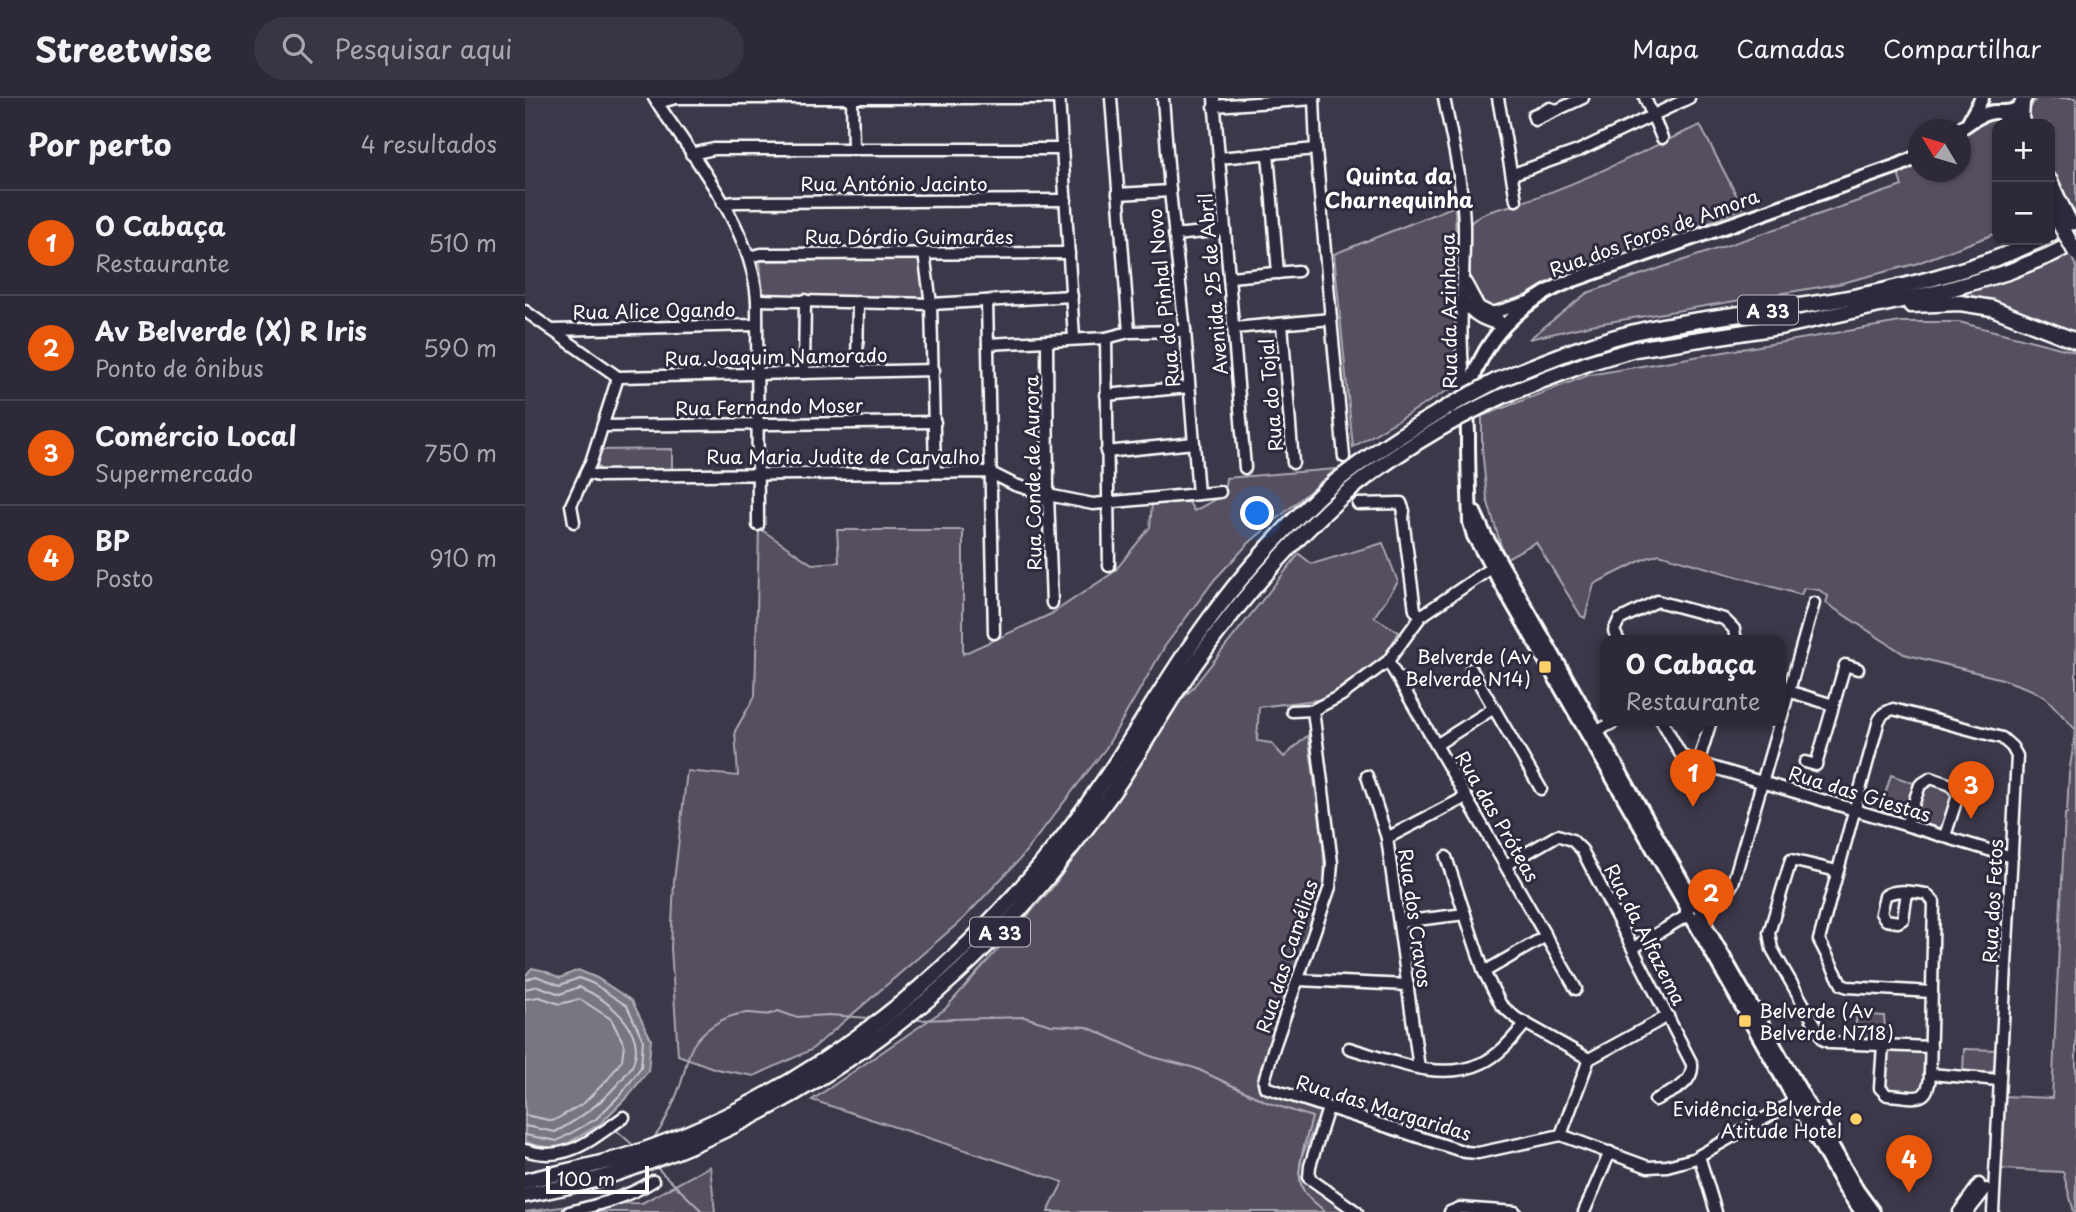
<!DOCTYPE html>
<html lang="pt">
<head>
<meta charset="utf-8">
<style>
  body { margin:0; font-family:"Playpen Sans",sans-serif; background:#393542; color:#f1f3f6 }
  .controls { position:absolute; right:21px; top:21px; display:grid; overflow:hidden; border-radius:14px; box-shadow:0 2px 5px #0004 }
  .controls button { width:63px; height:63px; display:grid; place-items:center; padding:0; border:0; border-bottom:2px solid #484552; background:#2d2937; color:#f1f3f6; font:35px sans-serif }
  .compass { position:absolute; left:1383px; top:21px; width:63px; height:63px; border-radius:50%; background:#2d2937; box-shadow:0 2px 5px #0004; rotate:308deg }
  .scale { position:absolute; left:21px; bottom:18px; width:103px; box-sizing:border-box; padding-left:7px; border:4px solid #fff; border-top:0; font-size:19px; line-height:24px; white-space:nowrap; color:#fff; -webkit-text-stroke:5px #2f2a3d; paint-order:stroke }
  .you { position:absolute; left:733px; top:416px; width:24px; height:24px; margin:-18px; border:5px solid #fff; border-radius:50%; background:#1a73e8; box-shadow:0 0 0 10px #1a73e833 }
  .badge { display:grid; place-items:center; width:46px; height:46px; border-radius:50%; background:#ea580c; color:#fff; font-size:23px; font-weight:700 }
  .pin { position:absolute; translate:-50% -58px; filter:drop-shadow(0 2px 4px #0008) }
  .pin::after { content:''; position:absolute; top:37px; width:24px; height:21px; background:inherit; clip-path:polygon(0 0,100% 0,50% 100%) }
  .popup { position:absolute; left:1075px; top:537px; width:186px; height:91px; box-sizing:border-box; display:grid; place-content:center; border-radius:14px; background:#2d2937; filter:drop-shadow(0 2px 5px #0005); font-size:23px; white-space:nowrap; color:#a7a6ad }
  .popup b { font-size:26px; color:#f1f3f6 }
  .popup::after { content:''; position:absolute; left:50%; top:100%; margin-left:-14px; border:14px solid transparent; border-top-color:#2d2937 }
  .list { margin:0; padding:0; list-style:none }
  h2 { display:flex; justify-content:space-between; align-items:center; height:91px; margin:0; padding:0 28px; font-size:30px }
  h2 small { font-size:23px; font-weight:400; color:#a7a6ad }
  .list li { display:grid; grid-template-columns:46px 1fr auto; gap:21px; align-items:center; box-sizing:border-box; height:105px; padding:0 28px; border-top:2px solid #484552 }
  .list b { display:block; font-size:26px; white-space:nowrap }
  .list p { margin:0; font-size:23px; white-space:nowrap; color:#a7a6ad }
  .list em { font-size:23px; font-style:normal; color:#a7a6ad }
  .icon { flex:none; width:38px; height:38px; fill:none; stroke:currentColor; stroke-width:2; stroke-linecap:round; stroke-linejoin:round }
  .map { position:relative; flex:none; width:1551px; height:1114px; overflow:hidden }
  header { display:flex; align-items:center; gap:42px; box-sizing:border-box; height:98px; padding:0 35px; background:#2d2937; border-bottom:2px solid #484552 }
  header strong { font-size:33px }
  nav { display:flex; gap:38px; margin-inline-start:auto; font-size:24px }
  .search { width:490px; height:63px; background:#393542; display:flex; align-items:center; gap:18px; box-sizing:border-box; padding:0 24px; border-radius:38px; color:#a7a6ad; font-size:26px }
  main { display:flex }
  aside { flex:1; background:#2d2937 }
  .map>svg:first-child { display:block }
  .green { fill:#555060; stroke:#aaa8b0; stroke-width:2 }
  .water { fill:#797682; stroke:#afadb4; stroke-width:2 }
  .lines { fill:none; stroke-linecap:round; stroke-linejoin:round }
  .shore { stroke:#c9c8cd; stroke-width:2 }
  .stream { stroke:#afadb4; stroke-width:2 }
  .minor-casing { stroke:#fff; stroke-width:15 }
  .major-casing { stroke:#fff; stroke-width:18 }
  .highway-casing { stroke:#fff; stroke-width:19 }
  .minor { stroke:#2f2a3d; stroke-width:10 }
  .major { stroke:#2f2a3d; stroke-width:12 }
  .highway { stroke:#2f2a3d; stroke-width:14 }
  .highway-bridge-casing { stroke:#fff; stroke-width:19; stroke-linecap:butt }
  .highway-bridge { stroke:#2f2a3d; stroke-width:14 }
  .poi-dot { fill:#ffd166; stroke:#2f2a3d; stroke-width:2.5 }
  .labels { text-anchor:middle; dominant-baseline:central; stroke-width:6; stroke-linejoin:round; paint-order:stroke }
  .shield { fill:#2f2a3d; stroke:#c1bfc5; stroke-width:2 }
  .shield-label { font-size:18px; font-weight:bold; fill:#fff }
  .street-label { font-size:19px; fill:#fff; stroke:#2f2a3d }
  .poi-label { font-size:19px; fill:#fff; stroke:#2f2a3d; text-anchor:end }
  .neighbourhood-label { font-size:21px; font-weight:bold; fill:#fff; stroke:#2f2a3d }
</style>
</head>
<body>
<header>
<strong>Streetwise</strong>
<div class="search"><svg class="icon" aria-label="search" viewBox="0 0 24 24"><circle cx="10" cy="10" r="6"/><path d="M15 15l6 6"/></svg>Pesquisar aqui</div>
<nav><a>Mapa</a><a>Camadas</a><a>Compartilhar</a></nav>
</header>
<main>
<aside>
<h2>Por perto<small>4 resultados</small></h2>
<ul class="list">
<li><span class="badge">1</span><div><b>O Cabaça</b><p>Restaurante</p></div><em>510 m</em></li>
<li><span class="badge">2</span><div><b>Av Belverde (X) R Iris</b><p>Ponto de ônibus</p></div><em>590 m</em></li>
<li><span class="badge">3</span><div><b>Comércio Local</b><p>Supermercado</p></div><em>750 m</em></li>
<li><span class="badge">4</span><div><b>BP</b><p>Posto</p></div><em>910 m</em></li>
</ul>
</aside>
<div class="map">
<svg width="1551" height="1114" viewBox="0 0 1551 1114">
  <rect width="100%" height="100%" fill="#3c3749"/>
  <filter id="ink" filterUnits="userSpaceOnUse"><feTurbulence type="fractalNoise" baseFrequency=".0143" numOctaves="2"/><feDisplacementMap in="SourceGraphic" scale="14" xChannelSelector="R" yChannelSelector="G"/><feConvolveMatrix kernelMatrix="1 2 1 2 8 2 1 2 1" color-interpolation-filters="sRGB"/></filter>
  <g filter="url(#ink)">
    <!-- green -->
    <g class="green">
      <polygon points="1511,0 1551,0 1551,116 1549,117 1525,70 1525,26 1504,26 1503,14"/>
      <polygon points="1454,21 1471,21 1478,26 1472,26 1472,135 1390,166 1313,186 1066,227 1004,241 1062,195 1377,88 1372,73 1393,63 1394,74 1436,74 1436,36"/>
      <path d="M 1175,27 L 1218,110 L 973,210 L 966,211 L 957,208 L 945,186 L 945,126 C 956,112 978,111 994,105 C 1057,85 1116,54 1175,27 Z"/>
      <polygon points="930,108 935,285 828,349 809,156"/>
      <polygon points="1544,155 1551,168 1551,240 1428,199"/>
      <polygon points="394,161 401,201 238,197 235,163"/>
      <polygon points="1375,224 1434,224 1551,254 1551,1114 1549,1114 1538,1074 1475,1071 1477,998 1527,1000 1540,716 1542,715 1544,675 1551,632 1522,601 1507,592 1477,581 1379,556 1301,505 1303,498 1294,492 1279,490 1276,497 1134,456 1119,461 1069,486 1060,520 1056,518 1011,444 980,461 962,401 957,350 957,318 1064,277"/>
      <polygon points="147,351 147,372 77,373 70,366 74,352"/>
      <polygon points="811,371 724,445 690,481 640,548 581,650 494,762 438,821 286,952 229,978 191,971 153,957 146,850 149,783 162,673 213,678 210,633 230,598 234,430 287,466 314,464 312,432 438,432 438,556 526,516 589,474 625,429 627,405 664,404 669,413 699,397 701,380"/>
      <polygon points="858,445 873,484 849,519 874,534 858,560 799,601 734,609 732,643 746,645 759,659 783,637 798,745 800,782 791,815 732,985 735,991 796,1014 777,1058 774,1076 784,1087 822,1114 523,1114 538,1084 287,1002 420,911 528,789 590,702 648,609 665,593 774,456 787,466"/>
      <polygon points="1366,677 1391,686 1381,715 1377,719 1355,713"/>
      <polygon points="1407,685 1422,690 1428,699 1418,731 1387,722 1397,692"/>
      <polygon points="1332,916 1359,918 1361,945 1328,944"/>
      <polygon points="1363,951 1402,954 1401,989 1394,995 1366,994 1359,989 1361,955"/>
      <polygon points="1439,951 1473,952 1471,970 1464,975 1438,974"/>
      <polygon points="185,1068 190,1114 0,1114 58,1106 117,1105"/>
    </g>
    <!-- water -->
    <polygon class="water" points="7,870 20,873 35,880 53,872 72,880 107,903 126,941 123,973 103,998 75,1026 33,1051 9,1047 0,1043 0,878"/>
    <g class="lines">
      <!-- shore -->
      <g class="shore">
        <polyline points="0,882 11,878 35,887 54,880 69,886 102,908 118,942 116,969 98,994 71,1021 32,1043 0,1037"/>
        <path d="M 0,891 L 13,888 L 35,896 L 54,889 C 82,901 122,931 108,966 C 106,971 100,976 98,980 C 78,1004 57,1020 30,1034 L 0,1028"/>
        <polyline points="0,901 14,899 35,906 55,901 86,921 99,946 97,962 83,981 59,1005 28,1023 0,1017"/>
      </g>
      <!-- stream -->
      <g class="stream">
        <path d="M 393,922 L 499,919 L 526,927 L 562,929 L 628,959 L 670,970 L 744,1005 L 787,1019 C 783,1040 766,1074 780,1095 C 785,1102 794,1107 800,1114"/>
        <polyline points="90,1031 109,1048"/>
        <path d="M 128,1041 C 140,1027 148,1006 155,988 C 164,963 160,947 187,928 C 197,921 209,916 222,915 C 232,914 243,920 253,913 L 270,919 L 304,917 L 344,920"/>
        <polyline points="131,1069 178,1114"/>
      </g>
      <defs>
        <g id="minor">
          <path d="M 129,0 C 168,59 227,129 232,202 L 233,427"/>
          <polyline points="153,0 534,0 549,240"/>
          <polyline points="586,0 604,234"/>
          <polyline points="638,0 645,93 660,233 673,396"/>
          <polyline points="689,0 720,370"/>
          <polyline points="789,0 791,51 806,221"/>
          <path d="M 919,0 C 927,42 938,85 939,127 C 940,183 931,243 942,298"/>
          <polyline points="973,0 991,102"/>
          <polyline points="1120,0 1137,40"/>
          <polyline points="327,1 328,51"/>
          <polyline points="132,5 151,0"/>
          <polyline points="689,8 789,1"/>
          <polyline points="1031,12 1025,10 1008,17 1010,22 1058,0"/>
          <polyline points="743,55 753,175"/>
          <polyline points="166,56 189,51 537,51"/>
          <polyline points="694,60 791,51"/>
          <polyline points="988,76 1053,53 1164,0"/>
          <polyline points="593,96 645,93"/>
          <polyline points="198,106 210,104 541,102"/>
          <polyline points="649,137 700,132"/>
          <polyline points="399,155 406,206 410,374"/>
          <polyline points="224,159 236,156 544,155"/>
          <polyline points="705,179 773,173"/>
          <polyline points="941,185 954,209 970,217 978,228"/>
          <polyline points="232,202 406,206 547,198"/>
          <path d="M 939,202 C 947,219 961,223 978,228"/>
          <polyline points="462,203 469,535"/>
          <polyline points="0,213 93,279"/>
          <polyline points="963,214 971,214 1003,204"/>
          <polyline points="757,226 768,365"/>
          <polyline points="709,230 806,221 819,359"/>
          <polyline points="27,232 231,227"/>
          <polyline points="581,240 584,468"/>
          <polyline points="522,244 523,397 527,505"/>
          <polyline points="463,246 581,240 604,234 660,233"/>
          <polyline points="332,274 333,204"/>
          <polyline points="279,275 280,202"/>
          <polyline points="93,279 409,272"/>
          <polyline points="581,297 664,289"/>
          <polyline points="78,328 410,324"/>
          <polyline points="581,354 669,345"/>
          <polyline points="61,375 73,378 464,374 490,387 523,397 568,406 695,394"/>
          <polyline points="833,406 876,405 879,413 878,421 890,512 896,518"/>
          <polyline points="49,424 46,407 66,364 93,279"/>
          <polyline points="1094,543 1089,533 1094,522 1132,503 1199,521 1209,531 1211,543"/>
          <polyline points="863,563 1051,891"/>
          <polyline points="946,571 1016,691"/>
          <polyline points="1263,593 1308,607"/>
          <polyline points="788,612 807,765 805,789 749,949 739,983 740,989 940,1054 953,1055 1036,1037 1123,1069 1142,1068 1168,1061 1274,1001"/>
          <polyline points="767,613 788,612 817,597 863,563 896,518 972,466"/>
          <polyline points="1256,621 1289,505"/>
          <polyline points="1137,623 1155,655 1163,662 1487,759"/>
          <polyline points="1067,636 1091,623"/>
          <polyline points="911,647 969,610"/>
          <polyline points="1280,664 1291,667 1320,567 1333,571"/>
          <polyline points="1173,665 1186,623"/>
          <polyline points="842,678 862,740 894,970"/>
          <polyline points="1381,727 1395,687 1406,680 1426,687 1433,697 1420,738"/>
          <polyline points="862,740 941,699"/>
          <polyline points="921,759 959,874 976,907 991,920 1064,961"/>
          <path d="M 981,767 L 1033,737 L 1047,742 L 1057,752 L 1167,966 C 1169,987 1145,994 1130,1002"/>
          <polyline points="1312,773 1266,762 1244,835 1247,851 1299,942 1306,945 1406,949"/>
          <polyline points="1175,810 1203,793 1208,785 1255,623"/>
          <polyline points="875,824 940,816"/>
          <polyline points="1108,850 1163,817"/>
          <polyline points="959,874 1021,838"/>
          <polyline points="773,882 883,887"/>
          <polyline points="1407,894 1323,889 1317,887 1294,842 1354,622 1359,615 1368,611 1477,640 1487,649 1492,658 1468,1114"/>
          <path d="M 1358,947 L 1355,990 L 1362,997 C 1388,998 1404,1008 1405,976 L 1409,804 L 1401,796 C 1389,794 1369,790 1360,798 L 1356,815 L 1361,822 L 1373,824 L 1378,821 L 1382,794"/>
          <path d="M 824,950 C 865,962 915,985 957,965 C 975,957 988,940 1001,925"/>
          <polyline points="1405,976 1474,982"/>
          <polyline points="803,1010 785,1068 784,1080 832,1114"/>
          <polyline points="1036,1037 1064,961 1143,918"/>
          <path d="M 0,1052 C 41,1066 67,1041 99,1019"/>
          <polyline points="1174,1058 1191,1114"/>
          <path d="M 44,1114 C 73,1107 103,1099 128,1083"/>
          <polyline points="925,1114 935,1110 990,1114"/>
          <polyline points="1059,1114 1085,1054"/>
          <polyline points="1434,1114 1454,1086"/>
          <polyline points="1443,1114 1461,1091"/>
        </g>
        <g id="major">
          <polyline points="1443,25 1457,0"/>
          <path d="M 1434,32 C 1444,24 1458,14 1471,14 C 1485,14 1493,15 1500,0"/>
          <polyline points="949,414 959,436 1170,806 1175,809 1179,825 1188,841 1332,1092 1348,1114"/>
          <path d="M 1337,1114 L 1319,1089 L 1168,821 L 1162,817 L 1162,809 L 949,438 L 945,424 C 944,396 943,367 943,338 C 943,326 941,313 943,301 C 953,243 996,202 1048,182 L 1375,67 L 1394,58"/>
        </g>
        <g id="highway">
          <polyline points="1497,6 1496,20 1498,26"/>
          <polyline points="1478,16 1487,26"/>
          <polyline points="1525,83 1534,103"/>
          <polyline points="1525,136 1547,125"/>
          <polyline points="1386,207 1435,205 1467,210 1551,243"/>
          <path d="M 971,283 C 1022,262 1073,241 1127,230 C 1185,219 1243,213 1301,204 C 1368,193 1453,171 1515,142"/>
          <polyline points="982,296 1066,264 1110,251 1260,228 1418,193 1483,174 1525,157 1551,144"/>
          <path d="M 0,1083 C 37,1074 75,1067 111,1055 C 306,988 471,845 584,675 C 621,619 654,560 695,507 C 726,466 761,429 798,394"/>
          <path d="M 0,1097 C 29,1091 59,1086 86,1077 C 213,1036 336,965 434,874 C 489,823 538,763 582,702 C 613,659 638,611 669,567 C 712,506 759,451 814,401"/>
        </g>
      </defs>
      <!-- minor casing -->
      <use href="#minor" class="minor-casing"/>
      <!-- major casing -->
      <use href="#major" class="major-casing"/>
      <!-- highway casing -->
      <use href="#highway" class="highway-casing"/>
      <!-- minor -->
      <use href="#minor" class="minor"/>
      <!-- major -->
      <use href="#major" class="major"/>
      <!-- highway -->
      <use href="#highway" class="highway"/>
      <defs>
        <g id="highway-bridge">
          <polyline points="1534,103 1545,125"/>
          <polyline points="1525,108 1551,155"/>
          <path d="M 798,394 C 852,349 909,315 971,283"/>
          <path d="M 814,401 C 866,357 921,324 982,296"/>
        </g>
      </defs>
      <!-- highway-bridge casing -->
      <use href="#highway-bridge" class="highway-bridge-casing"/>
      <!-- highway-bridge -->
      <use href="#highway-bridge" class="highway-bridge"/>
    </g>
  </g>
  <!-- markers -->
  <g class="poi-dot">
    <rect x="1013" y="562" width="14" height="14" rx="3.5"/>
    <rect x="1213" y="916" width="14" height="14" rx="3.5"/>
    <circle cx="1331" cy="1021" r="7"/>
  </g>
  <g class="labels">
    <!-- shield labels -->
    <g class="shield">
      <rect x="1213" y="197.5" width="60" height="29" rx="5"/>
      <rect x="445" y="819.5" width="60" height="29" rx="5"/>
    </g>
    <g class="shield-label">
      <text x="1243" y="212">A 33</text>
      <text x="475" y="834">A 33</text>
    </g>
    <!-- street labels -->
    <g class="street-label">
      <text x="369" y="85">Rua António Jacinto</text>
      <text transform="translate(1129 134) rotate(-20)">Rua dos Foros de Amora</text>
      <text x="384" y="138">Rua Dórdio Guimarães</text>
      <text transform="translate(687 186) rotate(-95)">Avenida 25 de Abril</text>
      <text transform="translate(638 200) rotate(-96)">Rua do Pinhal Novo</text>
      <text transform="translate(129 212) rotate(-1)">Rua Alice Ogando</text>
      <text transform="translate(923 213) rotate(-91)">Rua da Azinhaga</text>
      <text transform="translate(251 258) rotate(-1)">Rua Joaquim Namorado</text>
      <text transform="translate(745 297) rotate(-95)">Rua do Tojal</text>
      <text transform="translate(244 308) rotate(-1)">Rua Fernando Moser</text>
      <text x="318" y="358">Rua Maria Judite de Carvalho</text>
      <text transform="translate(507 375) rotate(-91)">Rua Conde de Aurora</text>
      <text transform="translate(1335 695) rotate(17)">Rua das Giestas</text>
      <text transform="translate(973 718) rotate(60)">Rua das Próteas</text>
      <text transform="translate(1467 803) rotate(-87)">Rua dos Fetos</text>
      <text transform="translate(891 820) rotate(82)">Rua dos Cravos</text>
      <text transform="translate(1121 836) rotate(63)">Rua da Alfazema</text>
      <text transform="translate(761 858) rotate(-72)">Rua das Camélias</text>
      <text transform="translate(859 1009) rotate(17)">Rua das Margaridas</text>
    </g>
    <!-- poi labels -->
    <g class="poi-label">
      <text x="1006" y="558">Belverde (Av<tspan x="1006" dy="22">Belverde N14)</tspan></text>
      <text x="1234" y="912" text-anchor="start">Belverde (Av<tspan x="1234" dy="22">Belverde N718)</tspan></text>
      <text x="1317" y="1010">Evidência Belverde<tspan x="1317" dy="22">Atitude Hotel</tspan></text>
    </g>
    <!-- neighbourhood labels -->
    <g class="neighbourhood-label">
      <text x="874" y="77">Quinta da<tspan x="874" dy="24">Charnequinha</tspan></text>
    </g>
  </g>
</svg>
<div class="controls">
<button>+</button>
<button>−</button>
</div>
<svg class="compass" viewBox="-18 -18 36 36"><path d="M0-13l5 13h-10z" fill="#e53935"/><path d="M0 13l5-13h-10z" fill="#a7a6ad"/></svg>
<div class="scale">100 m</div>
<div class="you"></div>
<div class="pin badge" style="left:1168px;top:709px">1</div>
<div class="popup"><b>O Cabaça</b>Restaurante</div>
<div class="pin badge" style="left:1186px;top:829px">2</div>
<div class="pin badge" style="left:1446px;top:721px">3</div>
<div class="pin badge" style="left:1384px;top:1095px">4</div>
</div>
</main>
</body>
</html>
